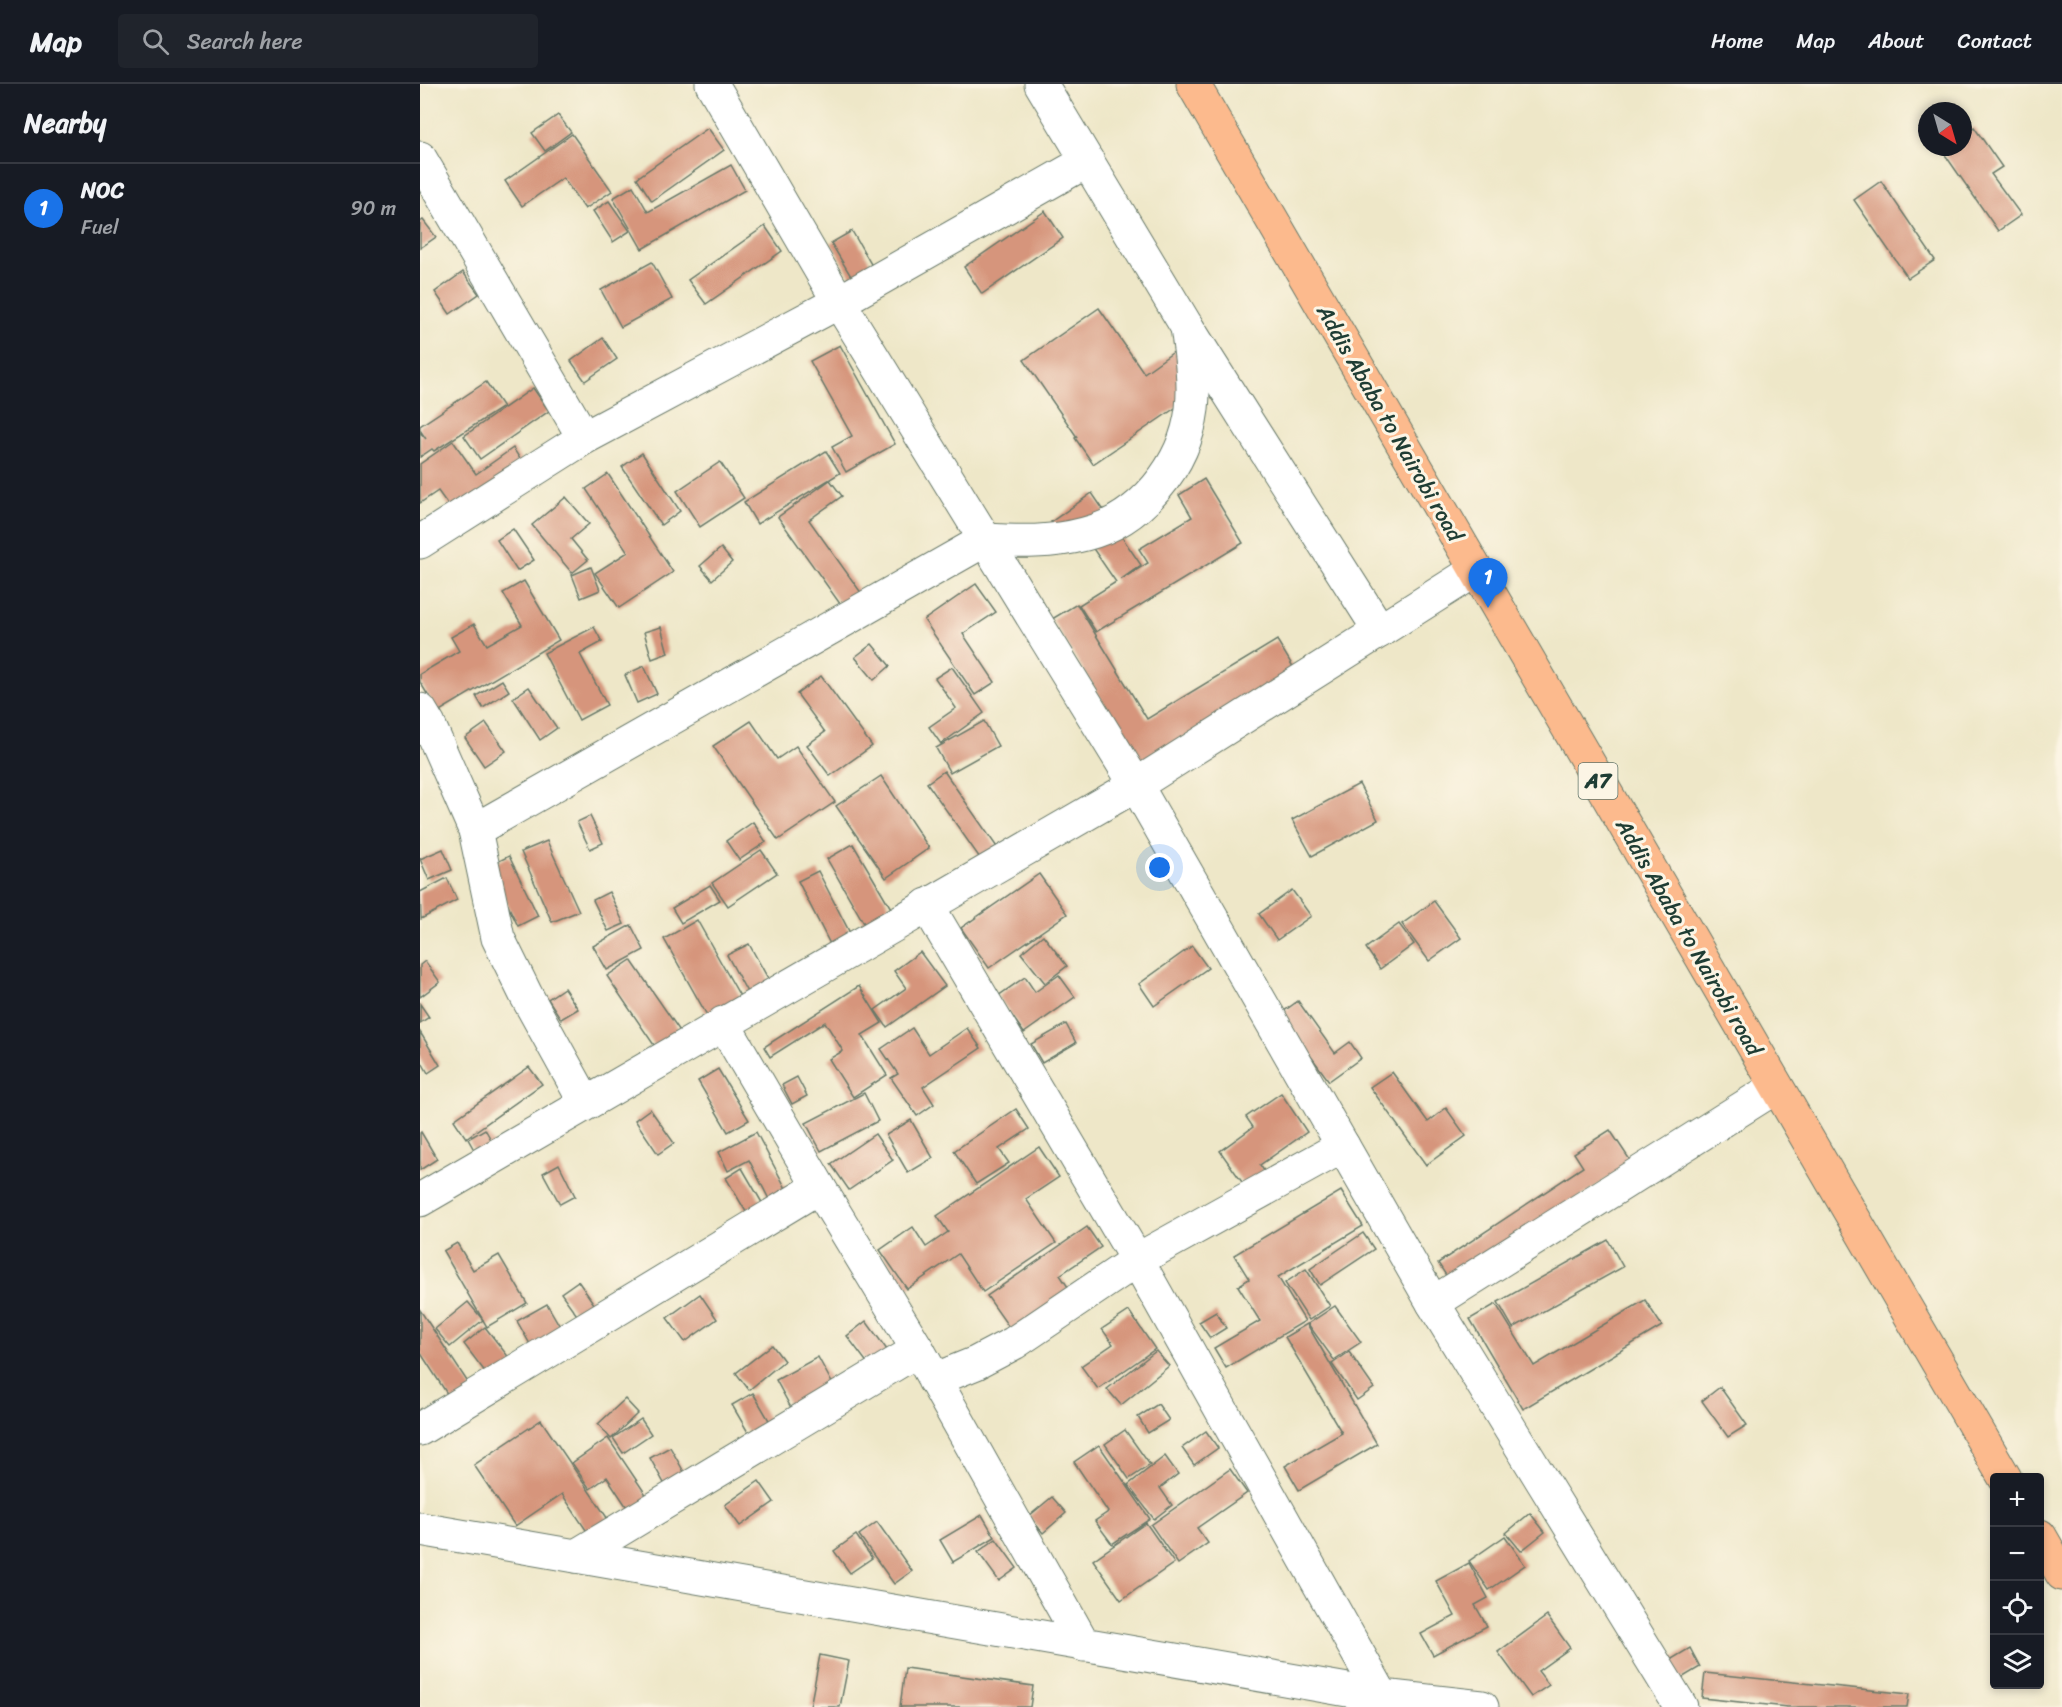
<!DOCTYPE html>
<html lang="en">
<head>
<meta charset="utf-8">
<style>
  body { margin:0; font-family:Sriracha,sans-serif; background:#20242c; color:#f1f3f6 }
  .controls { position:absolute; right:18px; bottom:18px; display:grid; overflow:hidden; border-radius:6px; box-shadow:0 3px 9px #0003 }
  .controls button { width:54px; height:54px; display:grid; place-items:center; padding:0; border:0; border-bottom:2px solid #363941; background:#171b24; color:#f1f3f6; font:30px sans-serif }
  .compass { position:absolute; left:1498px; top:18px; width:54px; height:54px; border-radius:50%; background:#171b24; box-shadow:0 3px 9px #0003; rotate:143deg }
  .you { position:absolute; left:740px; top:784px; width:21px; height:21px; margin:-15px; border:4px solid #fff; border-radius:50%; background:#1a73e8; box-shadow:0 0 0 9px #1a73e833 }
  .badge { display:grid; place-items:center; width:39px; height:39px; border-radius:50%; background:#1a73e8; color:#fff; font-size:20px; font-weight:700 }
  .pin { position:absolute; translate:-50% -50px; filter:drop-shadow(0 2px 3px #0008) }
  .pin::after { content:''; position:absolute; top:32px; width:21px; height:18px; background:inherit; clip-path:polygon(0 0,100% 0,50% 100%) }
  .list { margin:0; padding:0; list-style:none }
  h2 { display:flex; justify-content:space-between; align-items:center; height:78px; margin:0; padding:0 24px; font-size:26px }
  h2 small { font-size:20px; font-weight:400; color:#9ea1a6 }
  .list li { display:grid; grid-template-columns:39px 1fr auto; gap:18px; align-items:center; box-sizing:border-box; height:90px; padding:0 24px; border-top:2px solid #363941 }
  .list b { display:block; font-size:22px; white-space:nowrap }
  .list p { margin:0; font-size:20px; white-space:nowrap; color:#9ea1a6 }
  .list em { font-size:20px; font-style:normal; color:#9ea1a6 }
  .icon { flex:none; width:33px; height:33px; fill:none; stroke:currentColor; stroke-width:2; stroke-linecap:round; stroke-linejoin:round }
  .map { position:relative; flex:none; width:1642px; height:1623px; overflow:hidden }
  header { display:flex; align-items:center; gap:36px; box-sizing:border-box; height:84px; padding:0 30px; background:#171b24; border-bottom:2px solid #363941 }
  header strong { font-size:28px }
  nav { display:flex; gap:33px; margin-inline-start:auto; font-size:21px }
  .search { width:420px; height:54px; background:#20242c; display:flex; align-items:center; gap:15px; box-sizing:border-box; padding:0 21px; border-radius:6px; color:#9ea1a6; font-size:22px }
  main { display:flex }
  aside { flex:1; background:#171b24 }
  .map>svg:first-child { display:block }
  .building { fill:#d6957c }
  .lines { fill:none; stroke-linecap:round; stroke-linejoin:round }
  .minor-casing { stroke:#677868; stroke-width:35 }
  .trunk-casing { stroke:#677868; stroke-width:35 }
  .minor { stroke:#fff; stroke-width:33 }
  .trunk { stroke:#fcba8d; stroke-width:33 }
  .labels { text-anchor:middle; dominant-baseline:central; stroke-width:6; stroke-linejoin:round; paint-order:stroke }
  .shield { fill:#fcf5e5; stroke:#617469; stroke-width:1.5 }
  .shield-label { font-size:21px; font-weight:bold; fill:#1f3d34 }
  .street-label { font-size:22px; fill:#1f3d34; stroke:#fcf5e5 }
</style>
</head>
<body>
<header>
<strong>Map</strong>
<div class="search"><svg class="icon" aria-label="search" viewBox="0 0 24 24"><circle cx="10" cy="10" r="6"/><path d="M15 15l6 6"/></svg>Search here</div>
<nav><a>Home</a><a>Map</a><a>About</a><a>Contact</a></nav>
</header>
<main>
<aside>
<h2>Nearby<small></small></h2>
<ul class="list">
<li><span class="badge">1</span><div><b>NOC</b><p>Fuel</p></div><em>90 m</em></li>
</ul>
</aside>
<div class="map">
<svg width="1642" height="1623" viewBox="0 0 1642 1623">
  <rect width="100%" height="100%" fill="#fcf5e5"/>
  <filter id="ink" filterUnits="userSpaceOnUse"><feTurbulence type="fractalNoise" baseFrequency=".0167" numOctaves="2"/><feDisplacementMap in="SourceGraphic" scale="12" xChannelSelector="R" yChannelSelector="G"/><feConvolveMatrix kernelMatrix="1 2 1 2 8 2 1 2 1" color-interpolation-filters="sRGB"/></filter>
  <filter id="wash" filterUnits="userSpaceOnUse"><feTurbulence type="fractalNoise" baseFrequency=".008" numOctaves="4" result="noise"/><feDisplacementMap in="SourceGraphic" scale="24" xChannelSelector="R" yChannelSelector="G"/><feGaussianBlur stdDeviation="1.35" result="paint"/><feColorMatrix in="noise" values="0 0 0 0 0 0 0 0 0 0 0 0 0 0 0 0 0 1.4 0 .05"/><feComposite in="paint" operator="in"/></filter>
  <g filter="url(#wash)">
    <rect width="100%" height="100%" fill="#eee7c8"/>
    <g id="blocks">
      <!-- building -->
      <g class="building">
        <polygon points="138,31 151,48 125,67 112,49"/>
        <polygon points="1554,43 1582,83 1571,90 1601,131 1578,147 1521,65 1525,63 1543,63 1543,50"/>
        <polygon points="288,44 304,66 232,117 217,94"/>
        <polygon points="152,50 192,107 165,125 143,94 102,122 85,97"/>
        <polygon points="311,81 325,106 222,165 193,114 213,102 228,128"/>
        <polygon points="1461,97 1515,176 1488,194 1434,116"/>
        <polygon points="189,117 210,147 193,158 173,127"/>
        <polygon points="625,127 643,154 562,210 544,183"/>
        <polygon points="3,136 16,153 0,164 0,138"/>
        <polygon points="345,142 362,167 286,220 268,196"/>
        <polygon points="432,147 452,182 432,194 411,159"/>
        <polygon points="232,178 252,215 201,243 181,206"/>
        <polygon points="43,188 59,210 30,230 15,208"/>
        <polygon points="679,224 724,289 755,267 808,288 673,380 655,354 657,353 604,276"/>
        <polygon points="183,254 197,275 165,297 151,277"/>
        <polygon points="420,261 475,360 426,388 412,363 432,352 390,277"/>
        <polygon points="66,298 83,323 14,367 12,365 0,373 0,348 6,355 0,346 0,342"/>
        <polygon points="113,304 129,327 60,375 44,352"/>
        <polygon points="33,357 56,390 93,364 106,384 36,432 18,407 0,419 0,380"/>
        <polygon points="406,367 420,389 337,440 324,418"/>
        <polygon points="222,369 260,427 241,441 202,383"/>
        <polygon points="300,378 324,414 280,443 257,407"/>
        <polygon points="188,390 253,488 199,524 175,489 208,468 166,405"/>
        <polygon points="784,395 823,459 676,548 659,521 696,498 661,447 645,458 631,438 672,409 721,481 700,496 728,479 719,465 772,433 759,411"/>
        <polygon points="410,396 422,412 389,436 442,510 423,524 358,433"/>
        <polygon points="146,413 169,440 151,455 168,476 152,489 112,441"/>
        <polygon points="93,445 114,476 97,487 77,456"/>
        <polygon points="301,464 312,478 292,496 280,482"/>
        <polygon points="171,483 180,506 161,514 152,491"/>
        <polygon points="104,497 139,556 18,628 0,598 0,590 39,567 31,553 54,540 67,561 102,541 83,509"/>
        <polygon points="556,500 576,528 543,550 575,598 555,611 504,536"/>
        <polygon points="657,520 727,635 857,556 875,586 721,681 632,535"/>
        <polygon points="174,543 182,558 160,570 187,621 159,636 124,569"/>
        <polygon points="241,543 248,569 232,575 224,548"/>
        <polygon points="452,560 470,582 454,596 435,573"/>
        <polygon points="224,582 237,610 217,619 205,591"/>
        <polygon points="532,583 564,629 521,660 509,643 536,624 515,594"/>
        <polygon points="401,592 452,662 410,692 387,661 405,648 377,610"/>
        <polygon points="82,596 89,607 63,624 56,612"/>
        <polygon points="109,603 137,644 120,656 93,614"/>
        <polygon points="331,637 357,675 376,662 415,718 358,756 293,662"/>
        <polygon points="564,637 578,662 530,689 516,664"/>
        <polygon points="66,639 86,667 64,682 45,654"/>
        <polygon points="524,687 579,766 562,777 507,699"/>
        <polygon points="461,692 509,764 466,794 416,722"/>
        <polygon points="939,700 958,736 892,772 872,736"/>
        <polygon points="170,732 183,759 170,765 157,738"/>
        <polygon points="333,738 346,758 319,776 306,757"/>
        <polygon points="127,757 159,827 132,838 101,768"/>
        <polygon points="433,760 472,826 445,841 407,775"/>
        <polygon points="23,765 32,786 9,796 0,775"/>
        <polygon points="341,766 357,789 308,822 292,799"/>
        <polygon points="89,772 118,832 98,842 69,782"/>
        <polygon points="398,787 431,851 411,862 378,797"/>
        <polygon points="619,790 647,830 569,884 541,844"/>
        <polygon points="27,794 37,816 1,835 0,808"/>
        <polygon points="290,801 300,816 261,839 252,824"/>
        <polygon points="872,806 891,832 857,856 839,830"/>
        <polygon points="189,808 204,840 188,847 173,816"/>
        <polygon points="1014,817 1041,854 1009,877 982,840"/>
        <polygon points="277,836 321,914 288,933 244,855"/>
        <polygon points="979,840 994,860 960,885 946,864"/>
        <polygon points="211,841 224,866 187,886 173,862"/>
        <polygon points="623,851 647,882 625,899 601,869"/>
        <polygon points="329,860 350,898 328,910 307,871"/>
        <polygon points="772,862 788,884 734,922 719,900"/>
        <polygon points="500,868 525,902 467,943 455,926 486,904 474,887"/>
        <polygon points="211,876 262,950 238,967 187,892"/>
        <polygon points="5,877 20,898 0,913 0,881"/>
        <polygon points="639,891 655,913 604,949 578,912 605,893 615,908"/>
        <polygon points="439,902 462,939 442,951 467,991 433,1013 409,975 423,967 405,938 350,973 344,963"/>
        <polygon points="144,904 158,925 141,935 128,915"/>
        <polygon points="878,917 915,969 930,958 941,974 909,997 860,930"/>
        <polygon points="0,920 9,933 0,939"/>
        <polygon points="646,940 656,959 622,979 611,960"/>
        <polygon points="492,944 509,970 547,944 561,964 503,1003 514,1020 497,1032 471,994 478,990 461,965"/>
        <polygon points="0,948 20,981 8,989 0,975"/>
        <polygon points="109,983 122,1000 46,1054 34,1036"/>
        <polygon points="298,985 329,1036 308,1048 278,997"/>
        <polygon points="972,988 1008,1038 1026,1024 1046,1052 1006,1081 950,1003"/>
        <polygon points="377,993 387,1012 372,1020 362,1001"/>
        <polygon points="444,1009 458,1037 401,1067 386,1039"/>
        <polygon points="861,1009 887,1048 840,1081 849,1094 829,1108 800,1067 833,1043 826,1033"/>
        <polygon points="230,1025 254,1059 238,1070 215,1036"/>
        <polygon points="596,1025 609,1045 579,1065 589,1079 556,1100 534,1067"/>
        <polygon points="491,1036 513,1074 488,1089 466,1051"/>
        <polygon points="65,1045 74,1061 57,1071 48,1055"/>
        <polygon points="1190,1046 1212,1079 1031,1199 1018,1179 1163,1083 1154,1069"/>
        <polygon points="1,1048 17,1075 0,1086 0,1049"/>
        <polygon points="336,1048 372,1116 354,1125 329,1076 308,1087 299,1068"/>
        <polygon points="455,1050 473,1076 429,1106 411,1080"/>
        <polygon points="619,1063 639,1093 606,1115 636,1159 563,1208 538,1170 487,1205 460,1166 493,1143 506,1163 528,1148 517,1132"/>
        <polygon points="139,1080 155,1112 140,1120 123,1089"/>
        <polygon points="322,1084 348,1129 332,1138 306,1094"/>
        <polygon points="921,1107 943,1142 858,1193 885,1237 806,1284 794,1264 840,1237 818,1202 829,1195 814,1171"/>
        <polygon points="667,1143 681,1163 640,1191 652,1209 593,1249 567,1212"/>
        <polygon points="943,1149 954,1165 900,1201 890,1185"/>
        <polygon points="1188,1156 1203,1183 1093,1244 1078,1218"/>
        <polygon points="37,1159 53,1186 79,1171 107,1219 67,1243 23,1167"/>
        <polygon points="886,1185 910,1222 889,1236 865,1199"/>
        <polygon points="158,1197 181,1230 164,1241 141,1209"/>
        <polygon points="280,1210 297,1235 265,1258 247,1234"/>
        <polygon points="1225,1216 1242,1242 1103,1325 1050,1235 1076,1220 1114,1282"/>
        <polygon points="48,1218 63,1236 30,1263 15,1245"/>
        <polygon points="127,1220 146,1253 115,1269 97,1237"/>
        <polygon points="915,1222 941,1258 914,1276 888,1240"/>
        <polygon points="0,1226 53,1306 33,1319 0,1268"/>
        <polygon points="709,1227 735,1265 678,1305 661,1282 693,1260 682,1245"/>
        <polygon points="796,1228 806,1244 790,1254 779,1238"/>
        <polygon points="446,1237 473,1274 454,1288 427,1252"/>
        <polygon points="887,1240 957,1360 879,1406 865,1382 922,1349 865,1253"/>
        <polygon points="65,1243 94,1280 72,1297 44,1260"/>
        <polygon points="352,1261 364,1277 329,1306 316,1289"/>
        <polygon points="736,1267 749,1282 701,1321 687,1305"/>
        <polygon points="929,1268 954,1304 937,1316 912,1280"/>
        <polygon points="398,1273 418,1310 376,1333 356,1296"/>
        <polygon points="1300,1303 1327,1341 1308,1353 1282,1317"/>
        <polygon points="333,1309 350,1338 329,1350 312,1321"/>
        <polygon points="205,1315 218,1329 191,1355 178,1340"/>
        <polygon points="738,1320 749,1336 728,1349 718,1333"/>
        <polygon points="221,1335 231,1350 203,1369 193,1354"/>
        <polygon points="121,1336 194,1444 174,1458 142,1410 95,1442 54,1381"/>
        <polygon points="705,1346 730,1381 709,1395 685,1360"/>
        <polygon points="786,1347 798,1364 774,1381 762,1364"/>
        <polygon points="188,1354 229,1415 210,1428 187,1393 170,1405 152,1379"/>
        <polygon points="679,1361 730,1435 692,1460 675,1437 688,1428 654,1378"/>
        <polygon points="250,1363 269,1397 249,1408 230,1374"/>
        <polygon points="745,1372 758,1390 740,1404 752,1421 734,1435 708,1401"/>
        <polygon points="810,1385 827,1409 777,1444 788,1459 758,1480 731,1441"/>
        <polygon points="339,1397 354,1418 320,1442 305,1421"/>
        <polygon points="632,1413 646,1429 623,1449 609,1432"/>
        <polygon points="1110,1429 1125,1448 1101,1467 1086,1449"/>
        <polygon points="562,1431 575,1453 533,1478 520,1456"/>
        <polygon points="457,1438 492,1487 474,1500 439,1451"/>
        <polygon points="726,1439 754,1479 701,1516 673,1476"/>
        <polygon points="436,1451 452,1474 430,1489 414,1467"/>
        <polygon points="1085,1452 1105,1481 1069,1506 1049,1477"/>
        <polygon points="576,1455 597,1484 579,1497 558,1468"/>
        <polygon points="1049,1479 1068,1514 1055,1521 1067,1542 1013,1571 1001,1550 1035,1532 1016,1497"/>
        <polygon points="1127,1532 1150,1564 1118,1587 1129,1601 1111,1613 1078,1568"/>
        <polygon points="1270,1564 1280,1583 1260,1595 1250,1576"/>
        <polygon points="400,1571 429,1577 420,1623 390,1623"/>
        <polygon points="485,1584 613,1602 610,1623 480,1623"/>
        <polygon points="1285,1589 1489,1610 1487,1623 1367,1623 1282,1614"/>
      </g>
    </g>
  </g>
  <g filter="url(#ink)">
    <use href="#blocks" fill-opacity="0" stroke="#677868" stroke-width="1.5"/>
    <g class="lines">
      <defs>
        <g id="minor">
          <polyline points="292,0 419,218 716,701 1013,1219 1261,1623"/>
          <polyline points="621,0 767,243 960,547"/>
          <polyline points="0,74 164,354"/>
          <polyline points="0,458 164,354 419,218 667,77"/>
          <polyline points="0,626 9,641 55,746 78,854 106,911 165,1018"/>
          <path d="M 55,746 L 565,456 C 599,458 632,459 665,450 C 721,436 765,381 772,325 C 775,298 771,271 767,243"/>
          <polyline points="507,821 717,1176 962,1612 1062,1623"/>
          <polyline points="303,939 399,1103 498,1266 664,1561"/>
          <polyline points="0,1116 716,701 1056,486"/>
          <polyline points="1013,1219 1356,1003"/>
          <polyline points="514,1296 556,1279 594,1259 717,1176 923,1062"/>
          <polyline points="0,1345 399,1103"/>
          <polyline points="0,1445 962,1612"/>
          <polyline points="156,1472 498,1266"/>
        </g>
        <g id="trunk">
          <polyline points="773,0 1585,1394"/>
          <polyline points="1620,1452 1642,1490"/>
        </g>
      </defs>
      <!-- minor casing -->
      <use href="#minor" class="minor-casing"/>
      <!-- trunk casing -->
      <use href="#trunk" class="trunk-casing"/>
      <!-- minor -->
      <use href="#minor" class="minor"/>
      <!-- trunk -->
      <use href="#trunk" class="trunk"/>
    </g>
  </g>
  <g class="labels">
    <!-- shield labels -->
    <rect class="shield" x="1158.5" y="679" width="39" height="36" rx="4.5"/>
    <g class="shield-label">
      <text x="1178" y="697">A7</text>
    </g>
    <!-- street labels -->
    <g class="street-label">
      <text transform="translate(970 339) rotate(60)">Addis Ababa to Nairobi road</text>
      <text transform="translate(1269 853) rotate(60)">Addis Ababa to Nairobi road</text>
    </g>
  </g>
</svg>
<div class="controls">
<button>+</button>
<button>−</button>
<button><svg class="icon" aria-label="locate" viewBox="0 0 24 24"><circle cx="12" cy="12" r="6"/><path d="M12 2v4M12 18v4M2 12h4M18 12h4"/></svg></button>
<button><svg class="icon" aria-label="layers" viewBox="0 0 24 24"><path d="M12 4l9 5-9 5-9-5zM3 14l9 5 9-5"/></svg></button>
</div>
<svg class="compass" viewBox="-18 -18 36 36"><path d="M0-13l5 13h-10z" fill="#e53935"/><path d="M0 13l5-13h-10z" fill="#9ea1a6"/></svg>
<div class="you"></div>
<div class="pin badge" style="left:1068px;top:524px">1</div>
</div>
</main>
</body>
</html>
